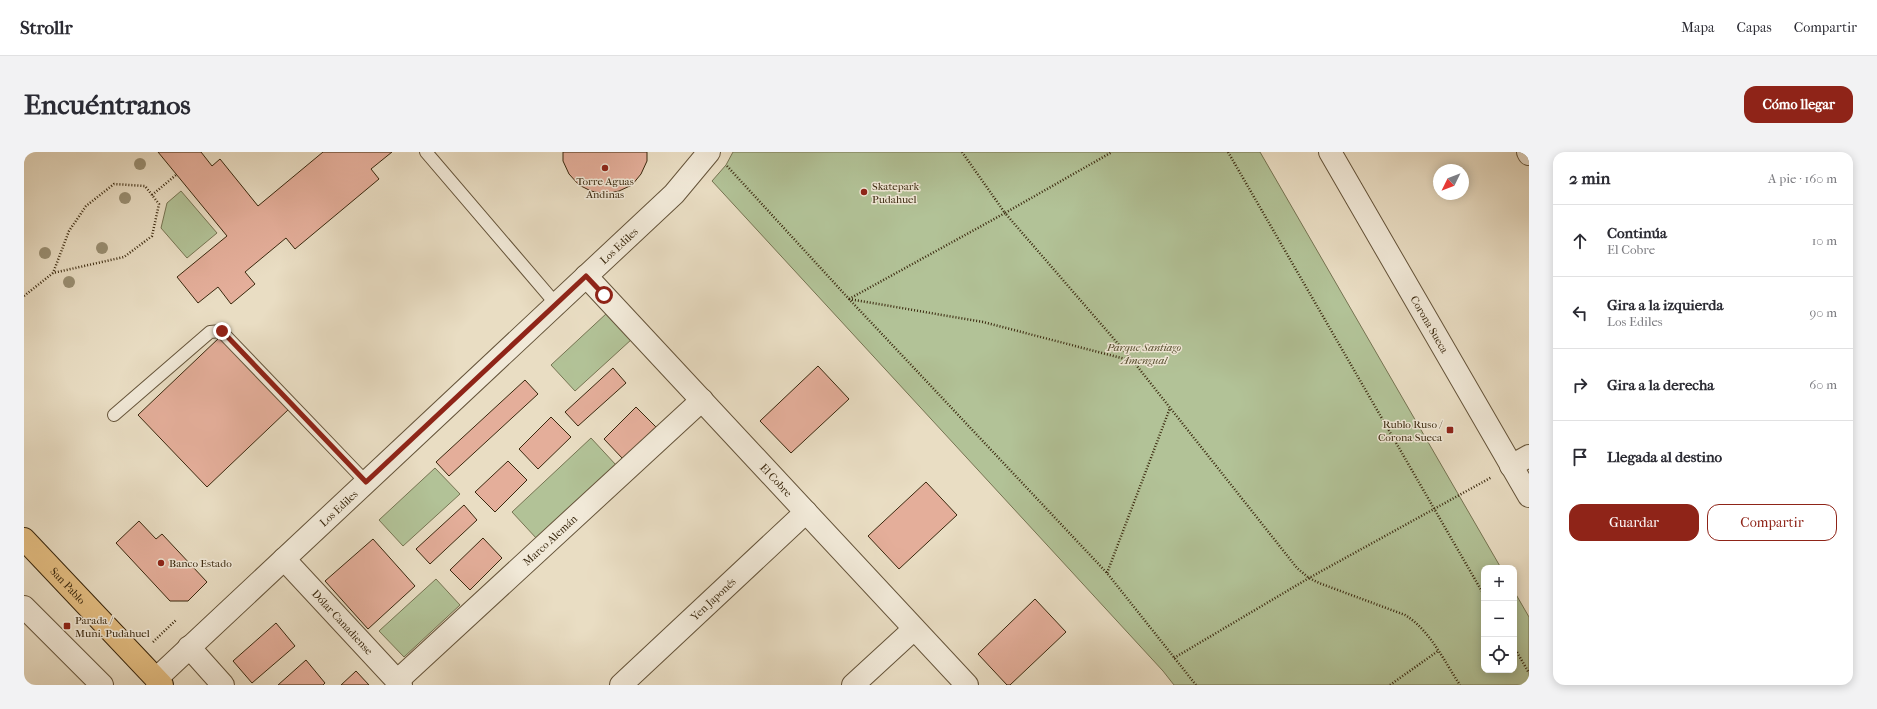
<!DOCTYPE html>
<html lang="es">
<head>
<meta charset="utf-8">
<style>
  body { margin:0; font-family:"IM FELL French Canon",serif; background:#f2f2f3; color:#2b2b33 }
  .controls { position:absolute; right:12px; bottom:12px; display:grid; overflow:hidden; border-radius:8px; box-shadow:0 2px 10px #0003 }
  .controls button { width:36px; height:36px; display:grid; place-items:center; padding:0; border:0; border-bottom:1px solid #e1e1e2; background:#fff; color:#2b2b33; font:20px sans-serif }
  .compass { position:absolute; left:1409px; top:12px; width:36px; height:36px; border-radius:50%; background:#fff; box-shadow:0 2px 10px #0003; rotate:227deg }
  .stop { position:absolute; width:12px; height:12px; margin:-9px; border:3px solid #8f2418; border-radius:50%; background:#fff }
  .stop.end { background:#8f2418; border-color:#fff; box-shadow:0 1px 4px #0008 }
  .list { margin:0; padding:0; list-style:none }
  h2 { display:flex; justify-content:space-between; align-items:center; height:52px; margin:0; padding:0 16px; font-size:17px }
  h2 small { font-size:13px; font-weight:400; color:#7c7c81 }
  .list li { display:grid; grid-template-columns:26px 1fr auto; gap:12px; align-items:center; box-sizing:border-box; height:72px; padding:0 16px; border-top:1px solid #e1e1e2 }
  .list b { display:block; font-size:15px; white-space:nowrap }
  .list p { margin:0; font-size:13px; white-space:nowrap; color:#7c7c81 }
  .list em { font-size:13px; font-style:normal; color:#7c7c81 }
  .actions { display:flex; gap:8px; padding:12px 16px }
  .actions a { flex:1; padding:9px 0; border:1px solid #8f2418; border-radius:12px; text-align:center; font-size:14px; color:#8f2418 }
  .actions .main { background:#8f2418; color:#fff }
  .icon { flex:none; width:22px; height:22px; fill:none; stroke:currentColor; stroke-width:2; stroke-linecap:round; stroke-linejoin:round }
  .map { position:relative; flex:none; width:1505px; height:533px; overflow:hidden; border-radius:12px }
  header { display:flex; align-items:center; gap:24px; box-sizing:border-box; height:56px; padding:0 20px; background:#fff; border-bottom:1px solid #e1e1e2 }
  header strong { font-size:19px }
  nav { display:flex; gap:22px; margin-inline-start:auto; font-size:14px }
  .intro { display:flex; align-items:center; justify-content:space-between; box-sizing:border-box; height:96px; padding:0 24px }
  h1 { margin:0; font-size:28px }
  .button { padding:10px 18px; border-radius:12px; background:#8f2418; color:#fff; font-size:14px; font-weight:700 }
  main { display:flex; gap:24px; padding:0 24px }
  aside { flex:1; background:#fff; border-radius:12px; box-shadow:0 2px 10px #0003 }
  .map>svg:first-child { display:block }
  .green { fill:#b2c297; stroke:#767452 }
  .building { fill:#e4ae9a; stroke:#39270d }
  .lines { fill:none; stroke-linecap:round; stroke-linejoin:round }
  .service-casing { stroke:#65543a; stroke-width:14 }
  .minor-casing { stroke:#65543a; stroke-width:24 }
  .tertiary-casing { stroke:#65543a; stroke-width:24 }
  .primary-casing { stroke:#39270d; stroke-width:24 }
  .path { stroke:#39270d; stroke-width:2.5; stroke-dasharray:1 2; stroke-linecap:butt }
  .service { stroke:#f1e9d8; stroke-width:12 }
  .minor { stroke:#f1e9d8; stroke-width:22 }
  .tertiary { stroke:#f1e9d8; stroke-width:22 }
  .primary { stroke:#e4be82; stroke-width:22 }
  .tree { fill:#998e72 }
  .route { stroke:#8f2418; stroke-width:5 }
  .poi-dot { fill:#8f2418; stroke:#f1e9d8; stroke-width:1.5 }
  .labels { text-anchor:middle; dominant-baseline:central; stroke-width:3; stroke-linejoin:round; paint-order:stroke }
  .poi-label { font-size:11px; fill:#39270d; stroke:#f1e9d8; text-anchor:start }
  .street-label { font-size:11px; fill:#39270d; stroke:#f1e9d8 }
  .park-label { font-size:11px; font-style:italic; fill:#574e30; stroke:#f1e9d8 }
</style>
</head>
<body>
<header>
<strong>Strollr</strong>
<nav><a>Mapa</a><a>Capas</a><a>Compartir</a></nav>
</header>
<div class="intro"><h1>Encuéntranos</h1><a class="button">Cómo llegar</a></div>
<main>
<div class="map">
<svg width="1505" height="533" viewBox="0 0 1505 533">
  <rect width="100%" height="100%" fill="#e9ddc3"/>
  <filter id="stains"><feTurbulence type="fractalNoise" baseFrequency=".005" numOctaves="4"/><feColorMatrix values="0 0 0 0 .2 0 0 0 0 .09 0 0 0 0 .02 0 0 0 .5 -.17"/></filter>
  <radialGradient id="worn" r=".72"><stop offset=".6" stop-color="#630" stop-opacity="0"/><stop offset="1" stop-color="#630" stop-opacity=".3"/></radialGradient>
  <!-- green -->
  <g class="green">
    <polygon points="709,0 1236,0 1477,416 1460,416 1460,518 1490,518 1490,439 1505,465 1505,533 1150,533 1139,519 688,29 702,13"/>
    <polygon points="157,39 193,81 163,106 137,76 143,51"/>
    <polygon points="583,161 608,187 551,239 527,213"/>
    <polygon points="567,286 592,313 513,387 488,360"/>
    <polygon points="411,316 436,342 379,394 355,368"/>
    <polygon points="412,427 436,453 380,505 355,479"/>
  </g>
  <!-- building -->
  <g class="building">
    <polygon points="134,0 177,0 188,14 196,7 234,54 299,0 368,0 347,17 355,27 271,97 262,86 221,120 231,132 207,152 194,135 174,151 153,125 203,84"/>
    <polygon points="539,0 623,0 623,9 617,22 608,33 595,39 581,42 567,39 555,33 545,22 539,9"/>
    <polygon points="196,185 265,257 183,335 114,263"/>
    <polygon points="794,214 825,247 767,301 736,269"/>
    <polygon points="589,216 602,231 554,274 541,260"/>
    <polygon points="501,228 514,242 425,324 412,310"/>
    <polygon points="612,255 632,275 599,307 580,287"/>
    <polygon points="527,265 547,285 514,317 495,297"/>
    <polygon points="484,309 503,328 471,360 451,340"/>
    <polygon points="902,330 933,363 875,417 844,384"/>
    <polygon points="440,353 453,368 406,412 392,397"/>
    <polygon points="115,369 132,387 138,382 183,430 164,449 146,449 92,391"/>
    <polygon points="459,386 478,406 446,438 426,418"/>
    <polygon points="349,387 391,434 344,477 301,429"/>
    <polygon points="1011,447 1042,480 986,533 983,533 954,502"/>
    <polygon points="252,471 271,494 228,531 209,509"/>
    <polygon points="282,508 301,531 299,533 254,533"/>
    <polygon points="332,519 345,533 317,533"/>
  </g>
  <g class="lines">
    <defs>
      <g id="service">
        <polyline points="402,0 532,152"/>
        <polyline points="90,263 186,180 197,179 342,330"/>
      </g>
      <g id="minor">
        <polyline points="1504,0 1505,2"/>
        <path id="s1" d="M 562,124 L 943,533"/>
        <polyline points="1487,314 1505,304"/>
        <path id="s2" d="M 260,407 L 377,533"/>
        <polyline points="0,455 78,533"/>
        <polyline points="165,495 199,533"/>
        <path id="s3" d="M 132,527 L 650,42 L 685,0"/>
        <path id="s4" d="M 373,529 L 678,248"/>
        <path id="s5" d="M 597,533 L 782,360"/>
        <polyline points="829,533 890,477"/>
      </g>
      <g id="tertiary">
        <path id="s6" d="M 1306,0 L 1505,344"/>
      </g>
      <g id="primary">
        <path id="s7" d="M 0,387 L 138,533"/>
      </g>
    </defs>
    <!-- service casing -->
    <use href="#service" class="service-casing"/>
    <!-- minor casing -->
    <use href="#minor" class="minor-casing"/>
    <!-- tertiary casing -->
    <use href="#tertiary" class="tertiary-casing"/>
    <!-- primary casing -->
    <use href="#primary" class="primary-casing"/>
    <!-- path -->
    <g class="path">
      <polyline points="938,0 981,61 1088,0"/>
      <polyline points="1204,0 1460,443"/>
      <polyline points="703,14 825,147 1083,421 1172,533"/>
      <polyline points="128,43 152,23"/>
      <polyline points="0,144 29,121 100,105 128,84 135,52 121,34 90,32 62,54 45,79 29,121"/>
      <path d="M 825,147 L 981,61 L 1109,209 L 1273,416 L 1285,426 L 1295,431 L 1381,463 C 1406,478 1420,509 1436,533"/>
      <polyline points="825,147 959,170 1109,209"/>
      <polyline points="1083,421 1146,256"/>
      <polyline points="129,490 152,468"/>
      <polyline points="1490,495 1505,521"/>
      <polyline points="1150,506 1285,426 1468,325"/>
      <polyline points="1366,533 1414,499"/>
    </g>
    <!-- service -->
    <use href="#service" class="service"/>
    <!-- minor -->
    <use href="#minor" class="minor"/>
    <!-- tertiary -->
    <use href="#tertiary" class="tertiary"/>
    <!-- primary -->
    <use href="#primary" class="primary"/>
  </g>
  <!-- trees -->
  <g class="tree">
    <circle cx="116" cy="12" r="6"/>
    <circle cx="101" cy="46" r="6"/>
    <circle cx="78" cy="96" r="6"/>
    <circle cx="21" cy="101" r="6"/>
    <circle cx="45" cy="130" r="6"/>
  </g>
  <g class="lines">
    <!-- route -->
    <polyline class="route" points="198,179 342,330 562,124 580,143"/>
  </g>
  <!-- markers -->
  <g class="poi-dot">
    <circle cx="581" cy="16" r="4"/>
    <circle cx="840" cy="40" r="4"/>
    <rect x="1422" y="274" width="8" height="8" rx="2"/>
    <circle cx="137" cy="411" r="4"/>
    <rect x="39" y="470" width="8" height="8" rx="2"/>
  </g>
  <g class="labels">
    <!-- poi labels -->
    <g class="poi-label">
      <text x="581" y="29" text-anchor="middle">Torre Aguas<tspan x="581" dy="13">Andinas</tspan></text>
      <text x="848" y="34">Skatepark<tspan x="848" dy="13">Pudahuel</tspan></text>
      <text x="1418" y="272" text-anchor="end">Rublo Ruso /<tspan x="1418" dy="13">Corona Sueca</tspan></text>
      <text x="145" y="411">Banco Estado</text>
      <text x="51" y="468">Parada /<tspan x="51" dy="13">Muni. Pudahuel</tspan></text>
    </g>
    <!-- street labels -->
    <g class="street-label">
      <text stroke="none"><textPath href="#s3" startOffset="634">Los Ediles</textPath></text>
      <text stroke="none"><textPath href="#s6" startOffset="199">Corona Sueca</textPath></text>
      <text stroke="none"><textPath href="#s1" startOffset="279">El Cobre</textPath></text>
      <text stroke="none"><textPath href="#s3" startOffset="250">Los Ediles</textPath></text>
      <text stroke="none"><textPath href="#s4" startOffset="208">Marco Alemán</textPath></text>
      <text stroke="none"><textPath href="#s7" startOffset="64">San Pablo</textPath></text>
      <text stroke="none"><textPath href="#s5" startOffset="126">Yen Japonés</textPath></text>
      <text stroke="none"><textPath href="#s2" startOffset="86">Dólar Canadiense</textPath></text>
    </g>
    <!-- park labels -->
    <g class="park-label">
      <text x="1120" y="195">Parque Santiago<tspan x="1120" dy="13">Amengual</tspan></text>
    </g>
  </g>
  <rect width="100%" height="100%" filter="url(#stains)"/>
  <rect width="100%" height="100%" fill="url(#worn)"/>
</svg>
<div class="controls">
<button>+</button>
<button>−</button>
<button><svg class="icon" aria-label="locate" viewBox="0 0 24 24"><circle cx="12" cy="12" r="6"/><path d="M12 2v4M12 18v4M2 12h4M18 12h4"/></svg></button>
</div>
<svg class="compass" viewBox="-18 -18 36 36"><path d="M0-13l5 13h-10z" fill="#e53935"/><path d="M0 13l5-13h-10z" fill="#7c7c81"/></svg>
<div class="stop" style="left:580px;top:143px"></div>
<div class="stop end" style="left:198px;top:179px"></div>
</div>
<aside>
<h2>2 min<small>A pie · 160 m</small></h2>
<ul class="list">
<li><svg class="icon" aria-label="ahead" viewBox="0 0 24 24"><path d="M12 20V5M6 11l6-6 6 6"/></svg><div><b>Continúa</b><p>El Cobre</p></div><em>10 m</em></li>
<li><svg class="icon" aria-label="left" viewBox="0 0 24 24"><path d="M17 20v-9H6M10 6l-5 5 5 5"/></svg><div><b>Gira a la izquierda</b><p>Los Ediles</p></div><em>90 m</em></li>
<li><svg class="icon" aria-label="right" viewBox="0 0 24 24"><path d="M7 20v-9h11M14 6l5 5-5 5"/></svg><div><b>Gira a la derecha</b></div><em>60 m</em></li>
<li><svg class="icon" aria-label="arrive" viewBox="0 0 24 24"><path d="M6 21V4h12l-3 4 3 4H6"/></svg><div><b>Llegada al destino</b></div></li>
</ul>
<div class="actions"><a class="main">Guardar</a><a>Compartir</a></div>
</aside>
</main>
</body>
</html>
